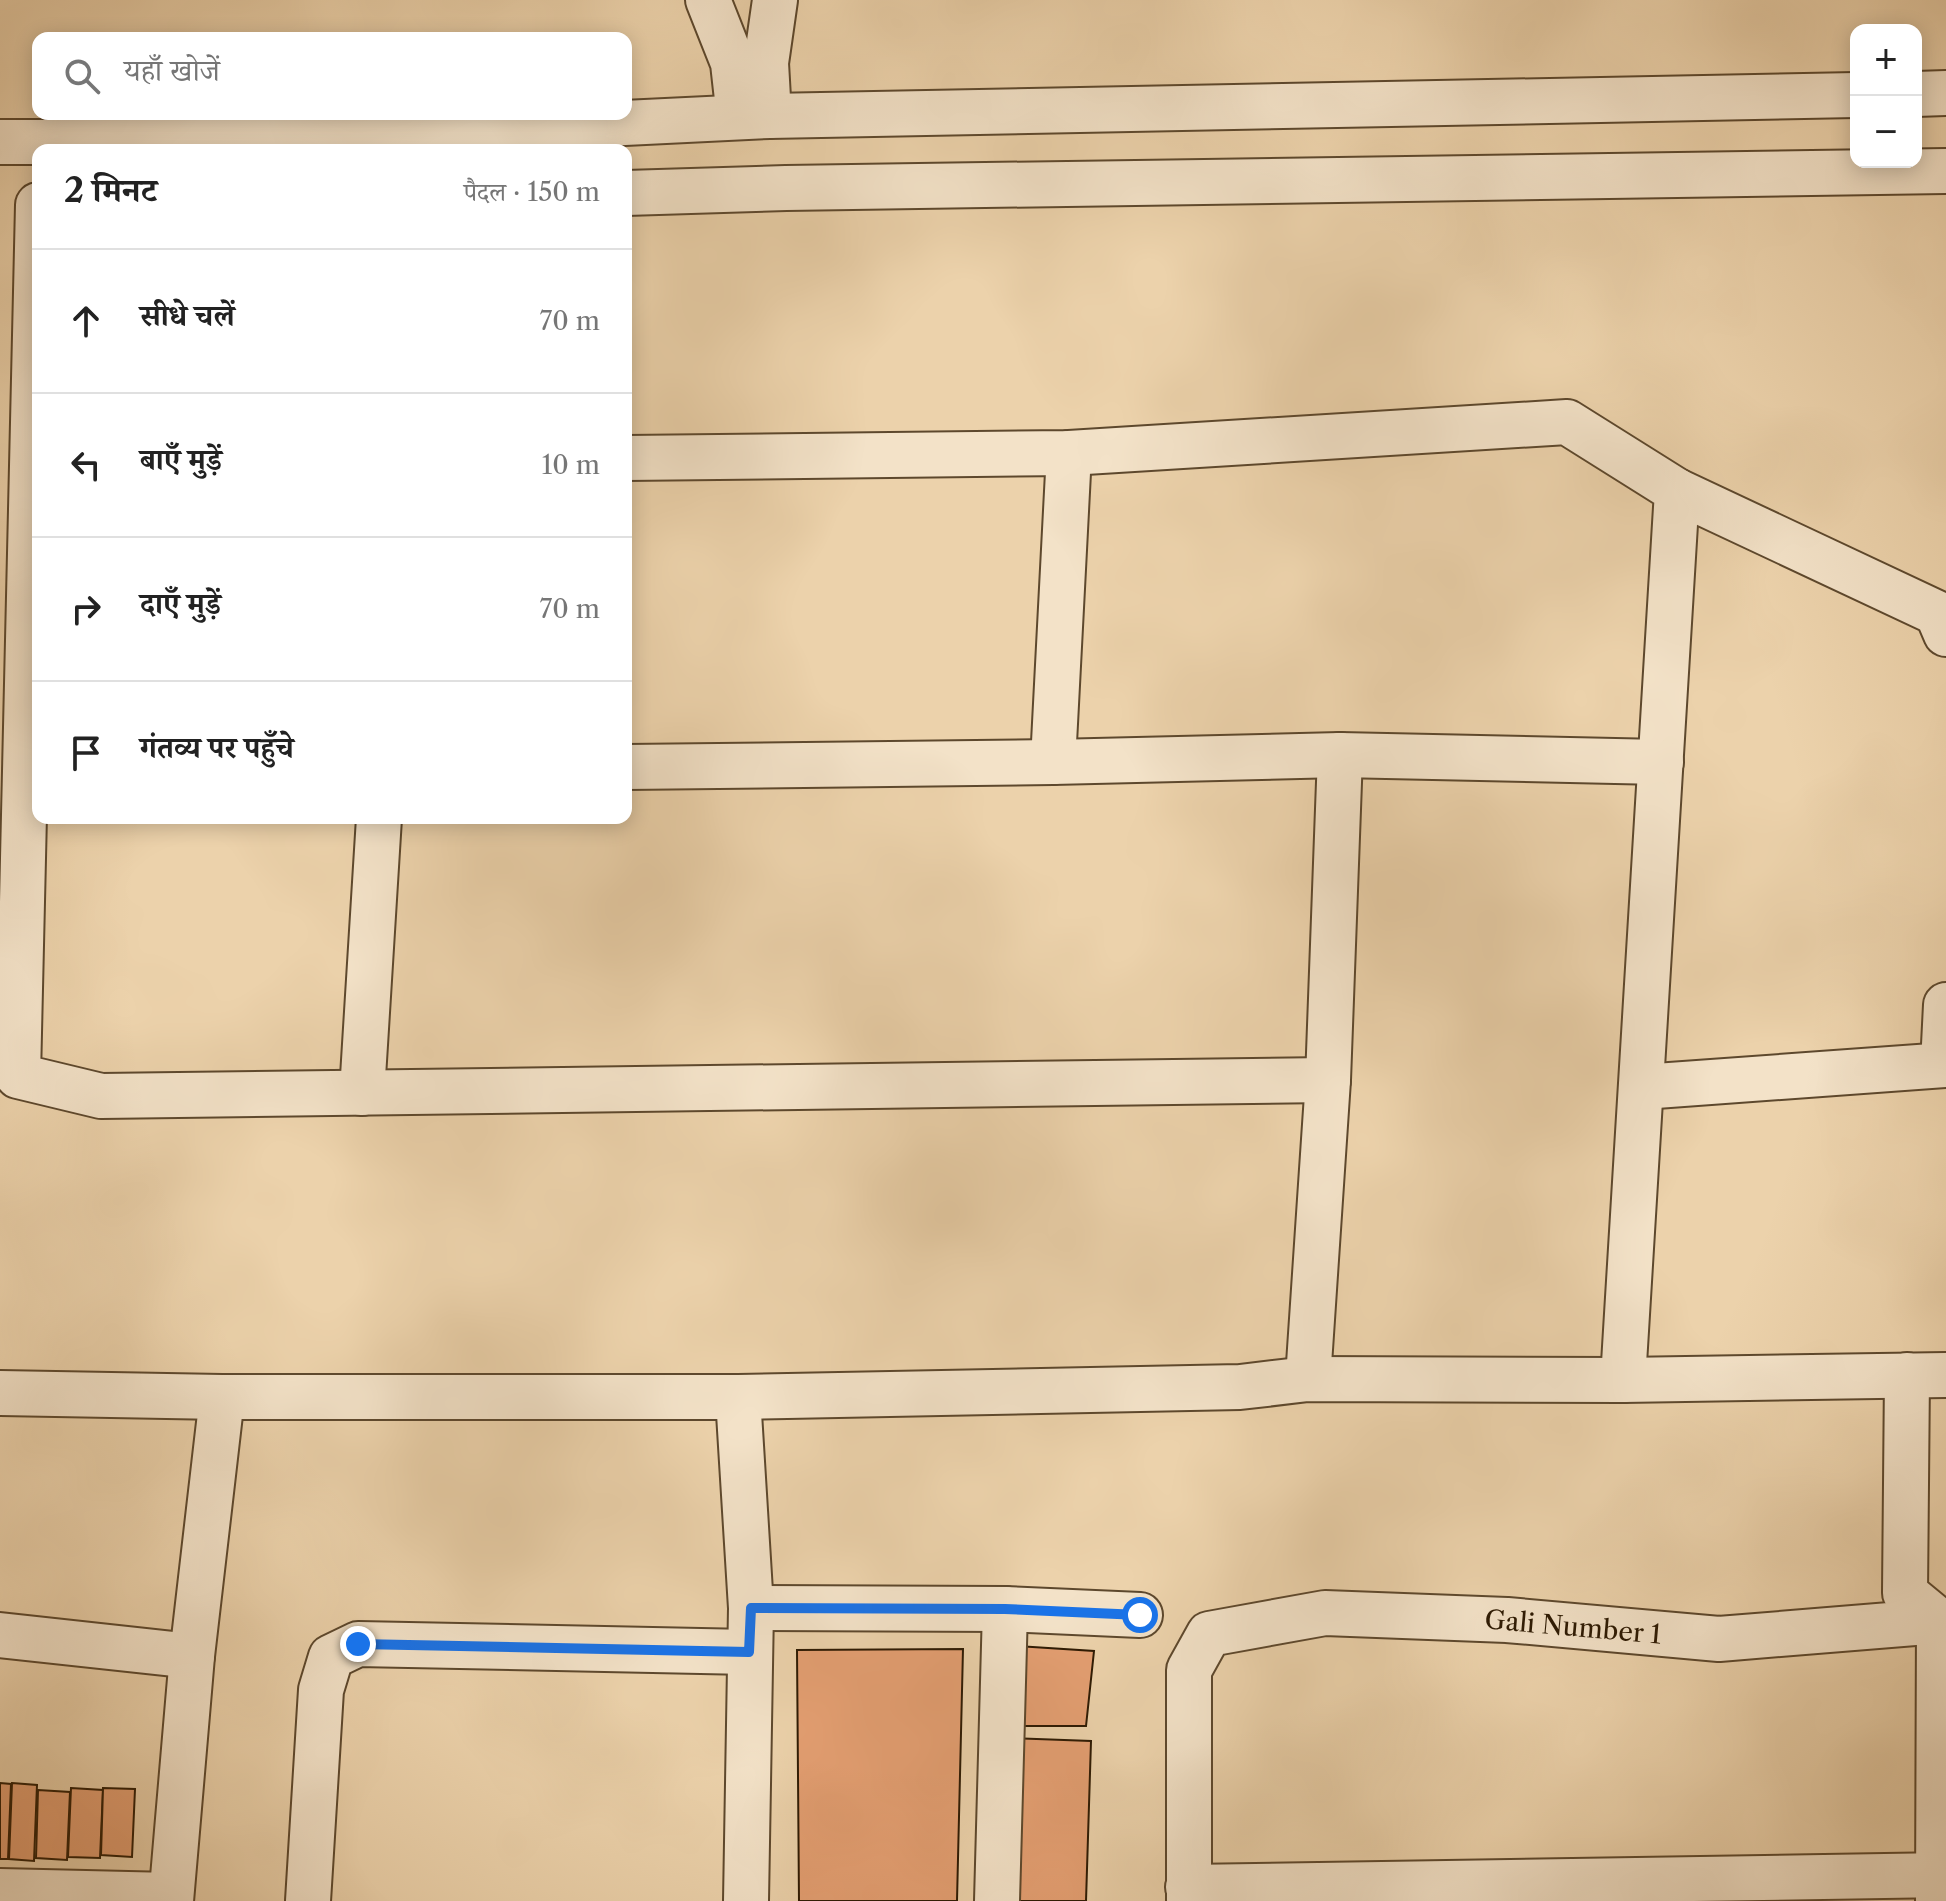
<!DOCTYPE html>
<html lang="hi">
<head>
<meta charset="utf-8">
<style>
  body { margin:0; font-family:"Libre Caslon Text","Noto Serif Devanagari",serif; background:#f2f2f2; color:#222 }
  .controls { position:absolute; right:24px; top:24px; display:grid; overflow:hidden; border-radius:16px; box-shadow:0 4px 20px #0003 }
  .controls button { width:72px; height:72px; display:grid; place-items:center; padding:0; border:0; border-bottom:2px solid #e0e0e0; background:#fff; color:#222; font:40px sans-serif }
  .stop { position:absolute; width:24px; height:24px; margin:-18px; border:6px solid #1a73e8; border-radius:50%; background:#fff }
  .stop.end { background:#1a73e8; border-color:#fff; box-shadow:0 2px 8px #0008 }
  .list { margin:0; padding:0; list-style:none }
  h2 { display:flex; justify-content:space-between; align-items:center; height:104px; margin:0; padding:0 32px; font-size:34px }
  h2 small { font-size:26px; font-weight:400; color:#767676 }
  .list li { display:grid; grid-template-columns:52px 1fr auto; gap:24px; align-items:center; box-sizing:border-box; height:144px; padding:0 32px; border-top:2px solid #e0e0e0 }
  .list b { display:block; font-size:30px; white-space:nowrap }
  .list em { font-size:26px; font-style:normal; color:#767676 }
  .icon { flex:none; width:44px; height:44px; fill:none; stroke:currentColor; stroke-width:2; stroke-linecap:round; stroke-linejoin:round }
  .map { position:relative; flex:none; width:1946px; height:1901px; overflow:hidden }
  .search { position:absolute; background:#fff; box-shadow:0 4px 20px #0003; left:32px; top:32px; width:600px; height:88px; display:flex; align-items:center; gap:20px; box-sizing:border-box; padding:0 28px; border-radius:16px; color:#767676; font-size:30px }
  .panel { position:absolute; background:#fff; box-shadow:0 4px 20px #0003; left:32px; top:144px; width:600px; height:680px; border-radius:16px }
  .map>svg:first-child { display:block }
  .building { fill:#e49f72; stroke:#2d1a03; stroke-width:2 }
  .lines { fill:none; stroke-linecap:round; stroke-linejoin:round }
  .minor-casing { stroke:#5d482d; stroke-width:48 }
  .minor { stroke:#f3e2c8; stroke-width:44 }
  .route { stroke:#1a73e8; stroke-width:10 }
  .labels { text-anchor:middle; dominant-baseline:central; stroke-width:7; stroke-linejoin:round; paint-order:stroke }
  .street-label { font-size:26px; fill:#2d1a03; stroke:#f3e2c8 }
</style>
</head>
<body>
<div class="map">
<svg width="1946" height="1901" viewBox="0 0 1946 1901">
  <rect width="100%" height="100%" fill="#ecd2ab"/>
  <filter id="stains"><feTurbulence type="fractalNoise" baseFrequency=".0025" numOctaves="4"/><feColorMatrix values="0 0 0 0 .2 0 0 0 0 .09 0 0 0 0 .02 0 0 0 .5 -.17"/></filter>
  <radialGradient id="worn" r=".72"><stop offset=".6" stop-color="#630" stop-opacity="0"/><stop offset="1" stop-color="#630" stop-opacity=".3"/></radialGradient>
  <!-- building -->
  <g class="building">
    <polygon points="1017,1646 1094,1651 1086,1726 1015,1726"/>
    <polygon points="963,1649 957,1901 799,1901 797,1650"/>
    <polygon points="1012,1738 1091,1741 1086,1901 1008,1901"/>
    <polygon points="0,1783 11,1784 8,1859 0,1859"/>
    <polygon points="12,1783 37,1785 34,1861 9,1859"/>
    <polygon points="71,1788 103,1790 100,1858 68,1857"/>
    <polygon points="103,1788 135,1789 132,1857 101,1855"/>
    <polygon points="38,1790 70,1792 67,1860 36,1858"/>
  </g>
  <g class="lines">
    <defs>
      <g id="minor">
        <polyline points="708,0 733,63 739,117"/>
        <polyline points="1916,94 1946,93"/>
        <polyline points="769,116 766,63 775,0"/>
        <polyline points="0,142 232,142 769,116 1856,95"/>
        <polyline points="626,193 786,188 1946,171"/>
        <polyline points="38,205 18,1076 101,1096 1328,1080"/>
        <polyline points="626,458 1069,453 1567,422 1677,491 1623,1380"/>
        <polyline points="1677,491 1937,613 1946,634"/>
        <polyline points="1053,762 1069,453"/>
        <polyline points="626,767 1053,762 1340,755 1661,762"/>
        <polyline points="1943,1065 1946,1005"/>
        <polyline points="1642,1087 1946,1065"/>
        <polyline points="362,1093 379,818"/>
        <polyline points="1907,1375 1905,1593 1939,1621 1938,1901"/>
        <polyline points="1308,1379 1328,1080 1340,755"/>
        <polyline points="0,1393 222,1397 738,1397 1240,1387 1308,1379 1623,1380 1946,1375"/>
        <polyline points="738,1397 751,1608 746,1901"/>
        <polyline points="751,1608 1005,1609 1140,1615"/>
        <polyline points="0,1635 192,1656"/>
        <polyline points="1188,1887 1946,1875"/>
        <polyline points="0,1891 171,1895"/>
        <polyline points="171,1901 192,1656 222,1397"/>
        <polyline points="308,1901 321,1690 331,1657 358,1644 749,1652"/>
        <polyline points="997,1901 1005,1609"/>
        <polyline points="1189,1901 1189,1670 1209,1634 1325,1613 1507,1620 1719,1639 1939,1621"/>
      </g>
    </defs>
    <!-- minor casing -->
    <use href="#minor" class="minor-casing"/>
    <!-- minor -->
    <use href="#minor" class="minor"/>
  </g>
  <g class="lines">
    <!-- route -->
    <polyline class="route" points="358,1644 749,1652 751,1608 1005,1609 1140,1615"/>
  </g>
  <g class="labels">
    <!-- street labels -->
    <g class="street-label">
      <text transform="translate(1573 1627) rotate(5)">Gali Number 1</text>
    </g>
  </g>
  <rect width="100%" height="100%" filter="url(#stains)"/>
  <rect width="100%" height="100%" fill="url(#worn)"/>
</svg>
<div class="controls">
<button>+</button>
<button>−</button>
</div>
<div class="stop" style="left:1140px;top:1615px"></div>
<div class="stop end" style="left:358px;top:1644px"></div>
<div class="search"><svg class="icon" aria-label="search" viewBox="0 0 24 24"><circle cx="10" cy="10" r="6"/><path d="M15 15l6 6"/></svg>यहाँ खोजें</div>
<section class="panel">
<h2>2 मिनट<small>पैदल · 150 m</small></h2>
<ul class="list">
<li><svg class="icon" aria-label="ahead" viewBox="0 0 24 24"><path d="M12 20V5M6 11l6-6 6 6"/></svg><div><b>सीधे चलें</b></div><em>70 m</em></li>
<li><svg class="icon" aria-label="left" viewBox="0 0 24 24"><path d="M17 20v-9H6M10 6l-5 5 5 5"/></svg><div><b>बाएँ मुड़ें</b></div><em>10 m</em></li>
<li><svg class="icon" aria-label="right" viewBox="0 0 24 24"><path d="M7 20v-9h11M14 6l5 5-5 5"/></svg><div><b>दाएँ मुड़ें</b></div><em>70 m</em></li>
<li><svg class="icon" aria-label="arrive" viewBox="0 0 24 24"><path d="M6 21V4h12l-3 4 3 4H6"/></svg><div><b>गंतव्य पर पहुँचे</b></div></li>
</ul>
</section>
</div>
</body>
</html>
